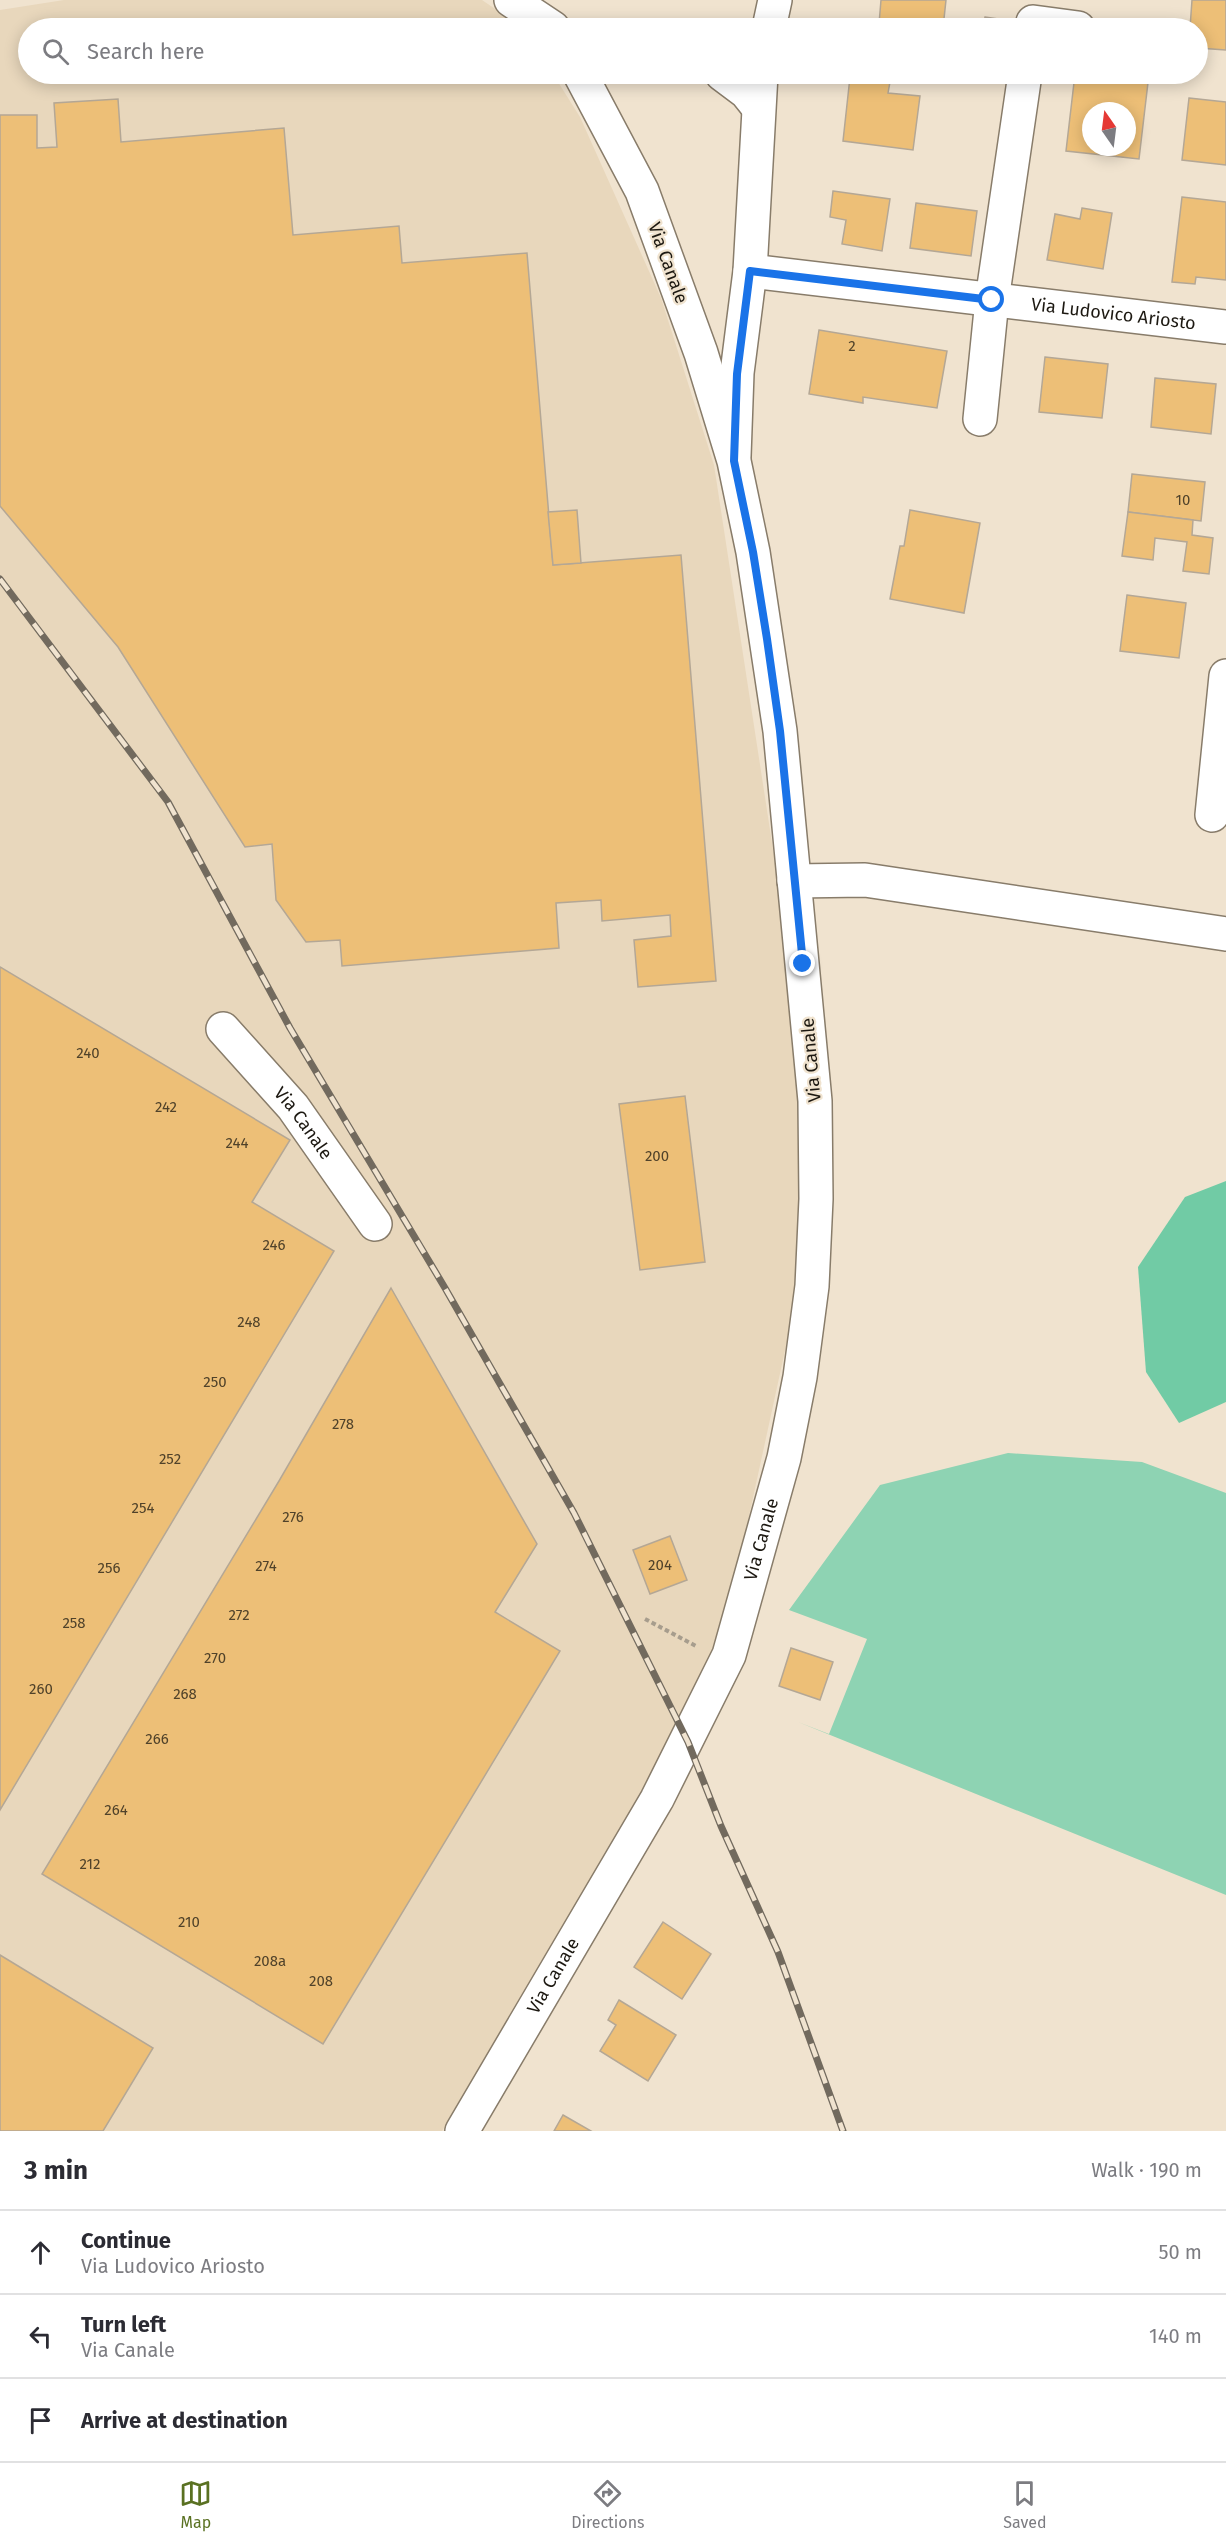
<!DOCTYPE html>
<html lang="en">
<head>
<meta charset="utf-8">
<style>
  body { margin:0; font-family:"Fira Sans",sans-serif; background:#f7f7f7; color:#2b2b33 }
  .compass { position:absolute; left:1082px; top:102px; width:54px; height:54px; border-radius:50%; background:#fff; box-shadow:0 3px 15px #0003; rotate:346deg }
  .stop { position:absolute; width:18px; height:18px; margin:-14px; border:4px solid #1a73e8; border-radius:50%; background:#fff }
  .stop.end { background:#1a73e8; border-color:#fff; box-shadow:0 2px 6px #0008 }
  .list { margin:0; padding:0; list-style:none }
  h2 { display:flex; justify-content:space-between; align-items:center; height:78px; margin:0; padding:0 24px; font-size:26px }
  h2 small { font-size:20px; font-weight:400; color:#7c7c81 }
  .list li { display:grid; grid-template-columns:39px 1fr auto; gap:18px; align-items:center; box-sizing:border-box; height:84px; padding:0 24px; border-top:2px solid #e1e1e2 }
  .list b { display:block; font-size:22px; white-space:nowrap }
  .list p { margin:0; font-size:20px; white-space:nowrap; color:#7c7c81 }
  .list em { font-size:20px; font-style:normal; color:#7c7c81 }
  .icon { flex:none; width:33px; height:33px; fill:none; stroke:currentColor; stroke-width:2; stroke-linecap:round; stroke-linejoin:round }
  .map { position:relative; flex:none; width:1226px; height:2131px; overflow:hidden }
  .search { position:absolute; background:#fff; box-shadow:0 3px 15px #0003; left:18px; right:18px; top:18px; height:66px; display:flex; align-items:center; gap:15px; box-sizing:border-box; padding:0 21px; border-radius:33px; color:#7c7c81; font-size:22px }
  .sheet { height:330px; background:#fff }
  nav { display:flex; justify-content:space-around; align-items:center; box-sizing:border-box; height:84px; border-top:2px solid #e1e1e2; background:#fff; font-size:16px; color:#7c7c81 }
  nav a { display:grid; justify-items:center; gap:3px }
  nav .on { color:#5a7122 }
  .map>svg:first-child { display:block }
  .built { fill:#e8d7bc }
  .green { fill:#8ed3b3 }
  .forest { fill:#71cba5 }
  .building { fill:#edbf77; stroke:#b4a795; stroke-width:1.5; fill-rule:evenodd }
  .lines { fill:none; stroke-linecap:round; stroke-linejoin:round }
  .minor-casing { stroke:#887c6a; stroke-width:36 }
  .major-casing { stroke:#887c6a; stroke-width:36 }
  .path { stroke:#a79d8d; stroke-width:4; stroke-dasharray:4.5 3; stroke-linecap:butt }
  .minor { stroke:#fff; stroke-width:33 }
  .major { stroke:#fff; stroke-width:33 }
  .rail-casing { stroke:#726a5e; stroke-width:7 }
  .rail { stroke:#f0e3cf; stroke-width:4.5; stroke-dasharray:14; stroke-linecap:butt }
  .route { stroke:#1a73e8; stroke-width:8 }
  .labels { text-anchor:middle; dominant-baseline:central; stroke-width:4.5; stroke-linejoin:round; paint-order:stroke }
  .number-label { font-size:15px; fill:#50422a }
  .street-label { font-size:18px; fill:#1c1811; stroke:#f0e3cf }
</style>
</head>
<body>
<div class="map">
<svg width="1226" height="2131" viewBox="0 0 1226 2131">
  <rect width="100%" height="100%" fill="#f0e3cf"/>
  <!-- built -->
  <polygon class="built" points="64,0 482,0 523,28 28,28 28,74 553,74 580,117 661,298 714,465 778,882 800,1103 801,1277 724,1631 651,1784 442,2131 0,2131 0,10"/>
  <!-- green -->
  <polygon class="green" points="1008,1453 1142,1462 1226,1493 1226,1895 798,1722 829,1734 867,1639 789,1610 880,1485"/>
  <!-- forest -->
  <polygon class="forest" points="1226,1181 1226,1402 1179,1423 1146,1372 1138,1267 1185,1197"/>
  <!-- building -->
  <g class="building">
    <polygon points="881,0 946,0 943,28 879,24"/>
    <polygon points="1192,0 1226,0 1226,50 1198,48 1198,28 1190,28"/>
    <polygon points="985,17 1011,21 1010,28 983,28"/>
    <path d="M 1075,74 L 1149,74 L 1139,159 L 1066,151 ZM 1091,111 L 1127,111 L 1127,147 L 1091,147 Z"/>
    <polygon points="850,77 890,82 888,93 920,96 913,150 843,141"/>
    <polygon points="1189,98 1226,102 1226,165 1182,160"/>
    <polygon points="118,99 121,142 284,128 293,235 399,226 402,263 527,253 553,565 681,555 716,981 638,987 634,940 671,936 670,915 602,921 601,900 556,903 559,948 342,966 340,940 306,942 276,900 272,844 245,847 118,647 0,506 0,115 37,115 37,148 57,147 54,103"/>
    <polygon points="833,191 890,199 882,251 842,244 846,220 830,217"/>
    <polygon points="1182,197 1226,202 1226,280 1196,277 1195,284 1172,282"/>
    <polygon points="916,203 977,211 971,256 910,248"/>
    <polygon points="1082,208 1112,213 1103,269 1047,260 1055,214 1080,219"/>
    <polygon points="819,330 947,351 937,408 863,397 863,403 809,394"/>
    <polygon points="1045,357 1108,364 1102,418 1039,412"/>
    <polygon points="1155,378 1216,384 1211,434 1151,427"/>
    <polygon points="1132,474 1205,482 1201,521 1128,512"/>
    <polygon points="577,510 581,563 553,565 548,512"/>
    <polygon points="910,510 980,523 964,613 890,599 900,546 904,546"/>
    <polygon points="1128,512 1193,520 1192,535 1213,538 1209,574 1183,571 1187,542 1155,538 1153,560 1122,556"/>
    <polygon points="1127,595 1186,603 1179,658 1120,651"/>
    <polygon points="0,967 290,1140 252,1202 334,1251 0,1810"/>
    <polygon points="685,1096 705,1262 640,1270 619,1104"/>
    <polygon points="391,1288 537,1544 495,1612 560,1651 323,2044 42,1874 279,1481"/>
    <polygon points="670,1536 687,1580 650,1594 633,1550"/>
    <polygon points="791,1648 833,1662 820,1700 779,1686"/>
    <polygon points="663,1922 711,1954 682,1999 634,1967"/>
    <polygon points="0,1955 153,2048 103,2131 0,2131"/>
    <polygon points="619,2000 676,2035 648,2081 600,2051 616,2025 608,2020"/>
    <polygon points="563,2115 591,2131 554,2131"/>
  </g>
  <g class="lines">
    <defs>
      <g id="minor">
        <polyline points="1033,22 1078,28"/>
        <polyline points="769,28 775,0"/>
        <polyline points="722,74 746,92 758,107"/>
        <path id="s1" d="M 750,271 L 1226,327"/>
        <polyline points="980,419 992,300 1025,74"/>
        <polyline points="734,456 737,373 750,271 761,74"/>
        <polyline points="1212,815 1226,676"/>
        <polyline points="794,881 865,880 1226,934"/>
        <path id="s2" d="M 223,1029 L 293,1107 L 375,1224"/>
      </g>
      <g id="major">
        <polyline points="511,0 553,28"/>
        <path id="s3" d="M 462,2131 L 657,1799 L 729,1655 L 784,1458 L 800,1377 L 812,1286 L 816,1199 L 815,1101 L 780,731 L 753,552 L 734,461 L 701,353 L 642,191 L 580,74"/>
      </g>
    </defs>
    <!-- minor casing -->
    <use href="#minor" class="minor-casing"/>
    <!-- major casing -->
    <use href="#major" class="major-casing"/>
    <!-- path -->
    <polyline class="path" points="645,1619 696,1646"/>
    <!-- minor -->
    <use href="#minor" class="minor"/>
    <!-- major -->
    <use href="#major" class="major"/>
    <defs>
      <polyline id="rail" points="0,579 168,802 290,1028 445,1288 574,1513 688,1742 721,1826 778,1952 843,2131"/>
    </defs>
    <!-- rail casing -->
    <use href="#rail" class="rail-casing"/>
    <!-- rail -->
    <use href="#rail" class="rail"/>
  </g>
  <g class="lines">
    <!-- route -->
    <polyline class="route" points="803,964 780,731 767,639 753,552 734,461 737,374 750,271 992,300"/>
  </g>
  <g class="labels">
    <!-- number labels -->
    <g class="number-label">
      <text x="852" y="346">2</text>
      <text x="1183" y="500">10</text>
      <text x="88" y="1053">240</text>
      <text x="166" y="1107">242</text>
      <text x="237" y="1143">244</text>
      <text x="657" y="1156">200</text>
      <text x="274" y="1245">246</text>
      <text x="249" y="1322">248</text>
      <text x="215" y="1382">250</text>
      <text x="343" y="1424">278</text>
      <text x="170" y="1459">252</text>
      <text x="143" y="1508">254</text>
      <text x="293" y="1517">276</text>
      <text x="660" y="1565">204</text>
      <text x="266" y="1566">274</text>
      <text x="109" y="1568">256</text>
      <text x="239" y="1615">272</text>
      <text x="74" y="1623">258</text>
      <text x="215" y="1658">270</text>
      <text x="41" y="1689">260</text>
      <text x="185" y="1694">268</text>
      <text x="157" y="1739">266</text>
      <text x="116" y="1810">264</text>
      <text x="90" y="1864">212</text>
      <text x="189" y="1922">210</text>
      <text x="270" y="1961">208a</text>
      <text x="321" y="1981">208</text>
    </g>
    <!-- street labels -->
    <g class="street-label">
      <text transform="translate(668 263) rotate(70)">Via Canale</text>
      <text stroke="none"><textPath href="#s1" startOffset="366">Via Ludovico Ariosto</textPath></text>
      <text transform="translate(811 1060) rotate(-95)">Via Canale</text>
      <text stroke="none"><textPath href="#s2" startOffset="124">Via Canale</textPath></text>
      <text stroke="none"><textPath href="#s3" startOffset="666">Via Canale</textPath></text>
      <text stroke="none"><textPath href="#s3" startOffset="180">Via Canale</textPath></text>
    </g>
  </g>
</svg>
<svg class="compass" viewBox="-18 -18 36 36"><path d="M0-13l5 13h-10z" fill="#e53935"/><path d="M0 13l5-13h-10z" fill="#7c7c81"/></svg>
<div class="stop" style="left:992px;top:300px"></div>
<div class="stop end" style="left:803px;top:964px"></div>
<div class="search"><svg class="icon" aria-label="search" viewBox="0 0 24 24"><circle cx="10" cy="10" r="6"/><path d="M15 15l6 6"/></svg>Search here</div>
</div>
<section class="sheet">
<h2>3 min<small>Walk · 190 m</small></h2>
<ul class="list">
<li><svg class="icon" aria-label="ahead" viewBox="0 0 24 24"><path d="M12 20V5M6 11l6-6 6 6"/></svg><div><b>Continue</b><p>Via Ludovico Ariosto</p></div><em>50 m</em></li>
<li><svg class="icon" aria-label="left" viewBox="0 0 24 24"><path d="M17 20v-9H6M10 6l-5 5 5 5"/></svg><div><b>Turn left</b><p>Via Canale</p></div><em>140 m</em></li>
<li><svg class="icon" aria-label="arrive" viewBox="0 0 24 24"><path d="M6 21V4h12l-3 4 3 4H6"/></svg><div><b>Arrive at destination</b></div></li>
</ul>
</section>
<nav>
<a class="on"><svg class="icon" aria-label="map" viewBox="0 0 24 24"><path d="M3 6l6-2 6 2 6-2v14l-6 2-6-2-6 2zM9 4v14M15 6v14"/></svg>Map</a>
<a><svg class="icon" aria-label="directions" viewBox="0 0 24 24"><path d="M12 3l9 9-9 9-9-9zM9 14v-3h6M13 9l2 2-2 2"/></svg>Directions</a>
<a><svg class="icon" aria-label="saved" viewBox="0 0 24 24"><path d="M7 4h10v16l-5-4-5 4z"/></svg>Saved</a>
</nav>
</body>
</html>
